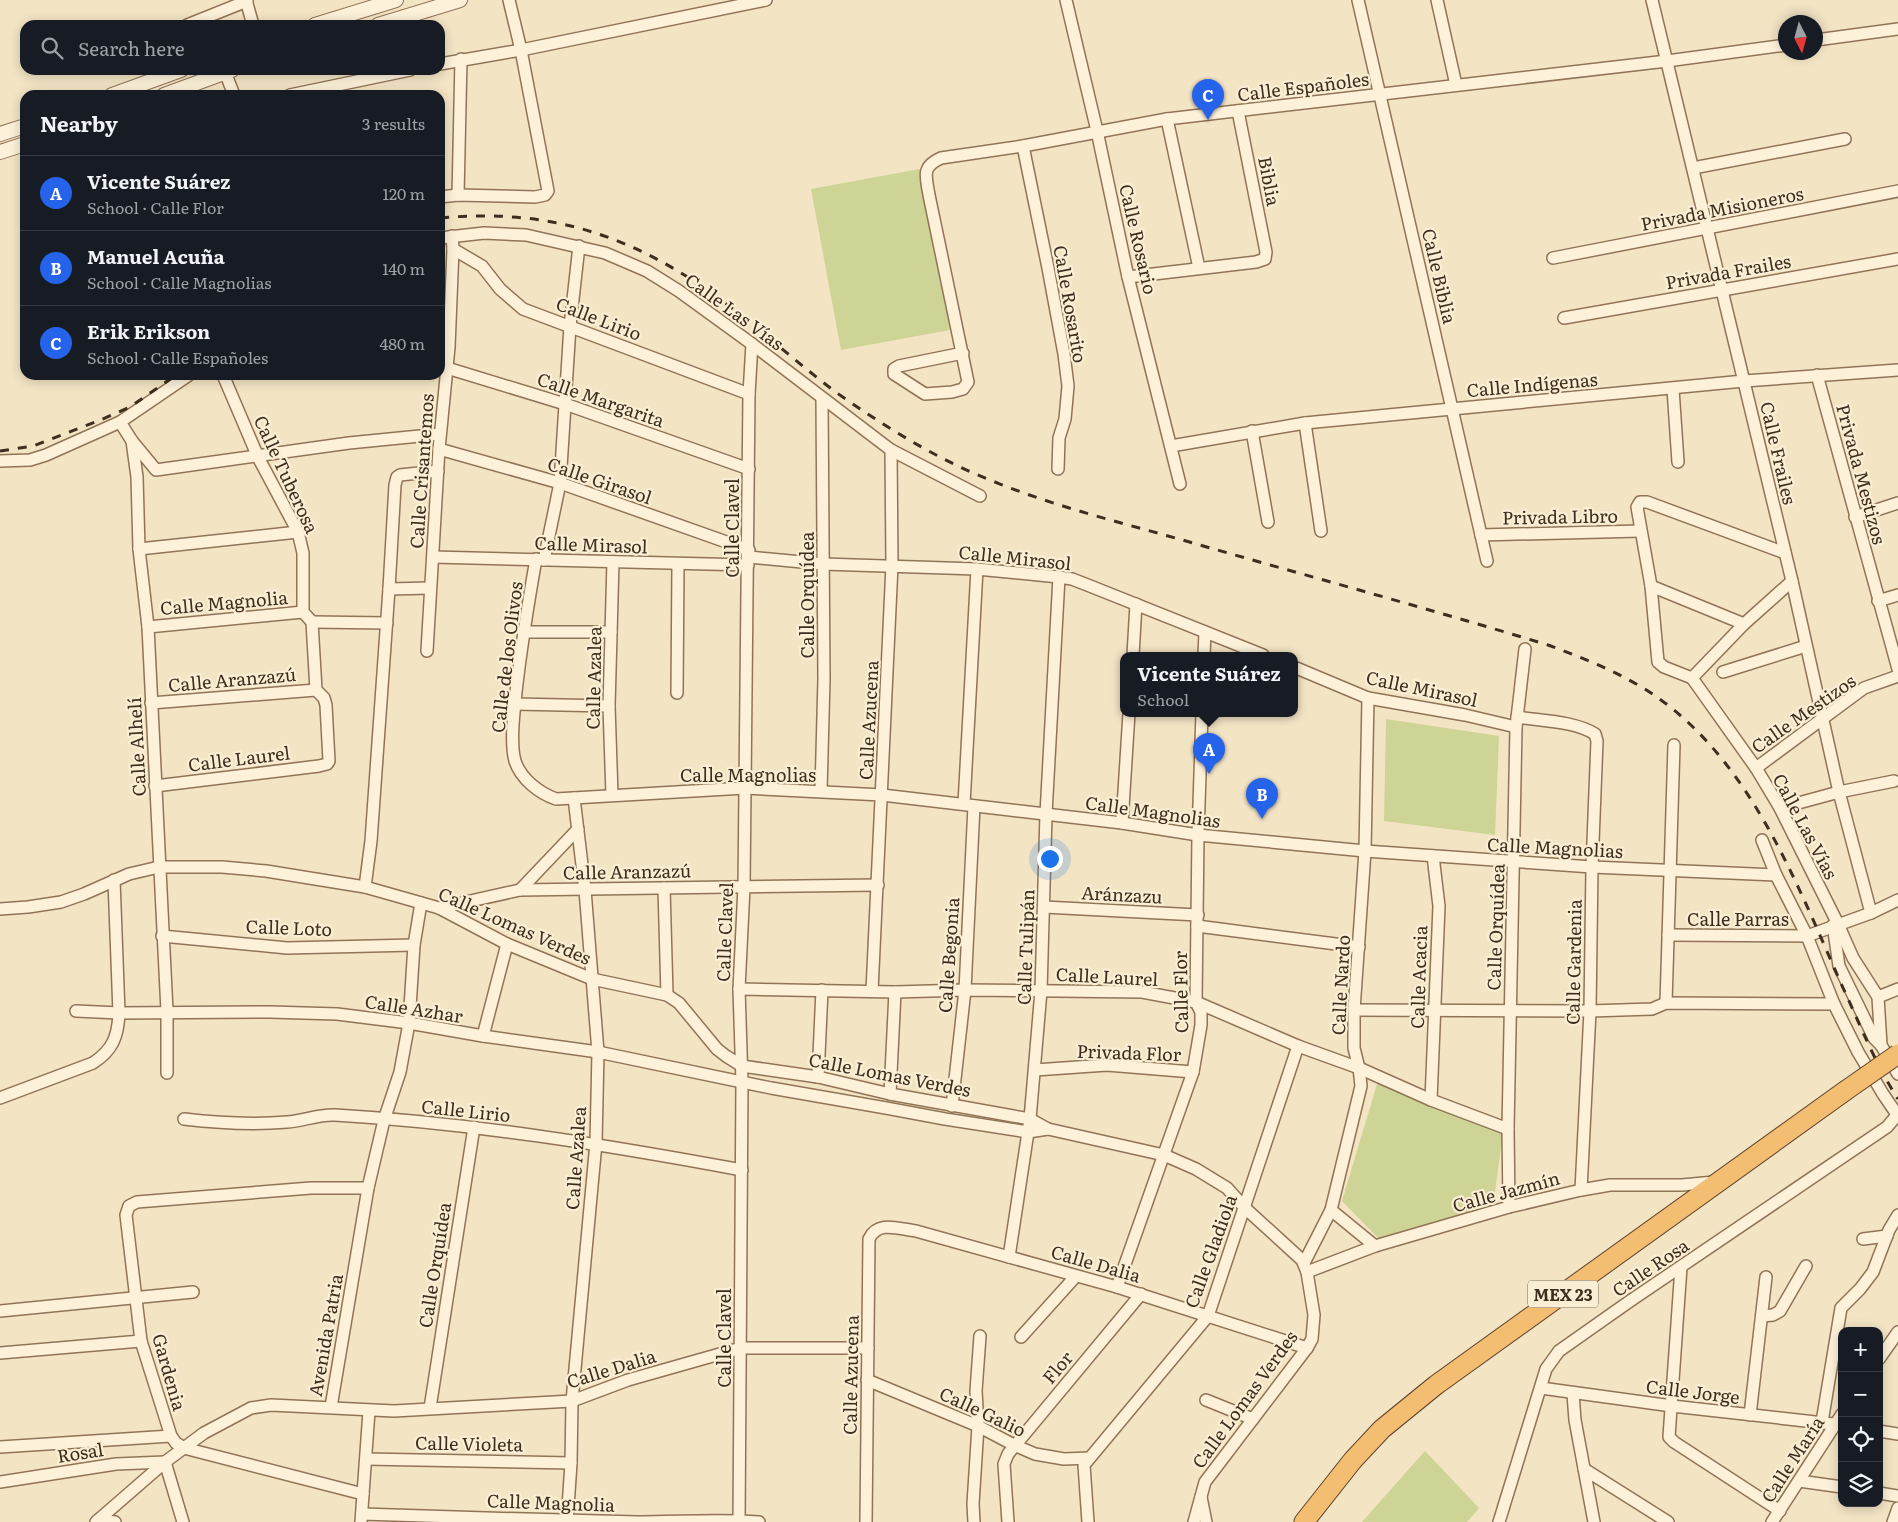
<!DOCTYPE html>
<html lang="en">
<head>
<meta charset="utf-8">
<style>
  body { margin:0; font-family:Literata,serif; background:#20242c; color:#f1f3f6 }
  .controls { position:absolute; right:15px; bottom:15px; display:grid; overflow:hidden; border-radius:10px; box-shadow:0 2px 12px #0003 }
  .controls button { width:45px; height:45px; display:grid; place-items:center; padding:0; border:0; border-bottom:1px solid #363941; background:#171b24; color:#f1f3f6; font:25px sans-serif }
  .compass { position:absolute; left:1778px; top:15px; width:45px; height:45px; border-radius:50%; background:#171b24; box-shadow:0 2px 12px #0003; rotate:174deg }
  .you { position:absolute; left:1049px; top:858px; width:18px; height:18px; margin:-12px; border:4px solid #fff; border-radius:50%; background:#1a73e8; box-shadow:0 0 0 8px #1a73e833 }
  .badge { display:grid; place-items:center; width:32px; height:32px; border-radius:50%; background:#2563eb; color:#fff; font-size:16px; font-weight:700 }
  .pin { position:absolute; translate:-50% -41px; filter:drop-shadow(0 1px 2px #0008) }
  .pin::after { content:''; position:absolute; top:26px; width:18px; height:15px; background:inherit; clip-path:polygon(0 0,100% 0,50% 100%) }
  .popup { position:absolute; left:1120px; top:652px; width:178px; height:65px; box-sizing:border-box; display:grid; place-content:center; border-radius:10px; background:#171b24; filter:drop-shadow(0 1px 4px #0005); font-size:16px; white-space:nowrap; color:#9ea1a6 }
  .popup b { font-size:19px; color:#f1f3f6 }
  .popup::after { content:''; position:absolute; left:50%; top:100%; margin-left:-10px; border:10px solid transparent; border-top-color:#171b24 }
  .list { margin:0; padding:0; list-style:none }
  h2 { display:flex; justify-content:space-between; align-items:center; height:65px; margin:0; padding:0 20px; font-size:21px }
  h2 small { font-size:16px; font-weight:400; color:#9ea1a6 }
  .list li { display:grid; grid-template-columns:32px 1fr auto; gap:15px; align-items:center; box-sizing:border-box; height:75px; padding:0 20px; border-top:1px solid #363941 }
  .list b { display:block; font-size:19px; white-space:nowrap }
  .list p { margin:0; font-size:16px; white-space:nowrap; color:#9ea1a6 }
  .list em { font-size:16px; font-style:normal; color:#9ea1a6 }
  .icon { flex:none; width:28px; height:28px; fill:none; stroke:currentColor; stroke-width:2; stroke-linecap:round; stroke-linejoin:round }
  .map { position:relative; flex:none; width:1898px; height:1522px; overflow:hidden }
  .search { position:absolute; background:#171b24; box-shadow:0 2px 12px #0003; left:20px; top:20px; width:425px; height:55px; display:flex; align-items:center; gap:12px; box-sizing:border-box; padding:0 18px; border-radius:15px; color:#9ea1a6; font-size:19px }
  .panel { position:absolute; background:#171b24; box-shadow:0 2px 12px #0003; left:20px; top:90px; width:425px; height:290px; border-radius:15px }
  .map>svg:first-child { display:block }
  .green { fill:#ced396 }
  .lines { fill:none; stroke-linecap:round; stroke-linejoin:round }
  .minor-casing { stroke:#917457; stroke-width:14 }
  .tertiary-casing { stroke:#917457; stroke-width:16 }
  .trunk-casing { stroke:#5e422c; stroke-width:21 }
  .minor { stroke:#fdf1d9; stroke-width:11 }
  .tertiary { stroke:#fdf1d9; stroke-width:14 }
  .trunk { stroke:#f3bd72; stroke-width:19 }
  .rail { stroke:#3f2d1d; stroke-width:3; stroke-dasharray:9 9; stroke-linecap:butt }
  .trunk-bridge-casing { stroke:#5e422c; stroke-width:21; stroke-linecap:butt }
  .trunk-bridge { stroke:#f3bd72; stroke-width:19 }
  .labels { text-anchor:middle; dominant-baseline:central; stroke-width:4.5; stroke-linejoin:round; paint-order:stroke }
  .shield { fill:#faeed4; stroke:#776754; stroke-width:1 }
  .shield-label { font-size:16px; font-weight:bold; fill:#3f2d1d }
  .street-label { font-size:18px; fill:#3f2d1d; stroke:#faeed4 }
</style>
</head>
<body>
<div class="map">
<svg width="1898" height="1522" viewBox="0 0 1898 1522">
  <rect width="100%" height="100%" fill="#f3e4c4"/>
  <!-- green -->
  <g class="green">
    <polygon points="920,169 950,330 841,350 811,189"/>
    <polygon points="1386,719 1499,736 1495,835 1384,821"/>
    <polygon points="1378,1081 1503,1133 1493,1206 1379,1239 1342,1201"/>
    <polygon points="1425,1451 1479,1508 1467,1522 1362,1522"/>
  </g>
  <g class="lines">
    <defs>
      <g id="minor">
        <polyline points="246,0 253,25"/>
        <polyline points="1066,0 1097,131 1128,277 1180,484"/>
        <polyline points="1358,0 1487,561"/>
        <polyline points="1437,0 1456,85"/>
        <polyline points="1652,0 1792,581 1839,792 1871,913"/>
        <polyline points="187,25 247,1"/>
        <polyline points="1816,40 1898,29"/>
        <polyline points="440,64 521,50 766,0"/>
        <polyline points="225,72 234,95"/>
        <polyline points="290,95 410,70"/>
        <polyline points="1167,119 1199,268"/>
        <polyline points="1023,146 1048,268 1064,354 1068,386 1065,419 1059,438 1058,469"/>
        <polyline points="1693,168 1845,139"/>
        <polyline points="458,195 461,59"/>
        <polyline points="440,197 458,195 535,197 545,195 548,191 521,50 509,0"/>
        <polyline points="440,238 484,233 526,235 605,253 647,271 679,291 752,344 891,450 980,496"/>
        <polyline points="453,249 482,266 500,289 523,309 749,394"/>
        <polyline points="1553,258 1898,191"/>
        <polyline points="1128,277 1256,262 1265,259 1266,252 1238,111"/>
        <polyline points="1564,318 1898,259"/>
        <path d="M 963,353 L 899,366 L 894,369 L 894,374 L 925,394 L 952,392 L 963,389 L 968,382 L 929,195 C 926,176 921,167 941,158 L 1023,146 L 1167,119 L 1667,61 L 1786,45"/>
        <polyline points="440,368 447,368 565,404 749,469"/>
        <polyline points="1817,375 1898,669"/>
        <polyline points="1673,389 1678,462"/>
        <polyline points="120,422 132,441 137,477 139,549 148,627 167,1011 167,1073"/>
        <polyline points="1305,423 1321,531"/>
        <polyline points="1252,431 1268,522"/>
        <polyline points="132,441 156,470 349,443 440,434"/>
        <polyline points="1171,446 1305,423 1744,381 1898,370"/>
        <polyline points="439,449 560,483 749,550"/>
        <polyline points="0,461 30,460 46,455 120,422 189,375"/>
        <polyline points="1855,517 1898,503"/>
        <polyline points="1481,535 1640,531"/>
        <polyline points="139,549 298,532"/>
        <polyline points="433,557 748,565"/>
        <polyline points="749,557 823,564 977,569 1059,577 1072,579 1090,586 1263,655"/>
        <path d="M 536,559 C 528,604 521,648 516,692 C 514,712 510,743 515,761 C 521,779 539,793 556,799 L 745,788 L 882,795 L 1122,823 L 1198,835 L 1365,851 L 1592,867 L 1776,875"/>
        <polyline points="544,560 560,483 570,326 579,246"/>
        <polyline points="1651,586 1744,624"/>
        <polyline points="389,589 430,588"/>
        <polyline points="1878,601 1898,595"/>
        <polyline points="312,622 387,623"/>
        <polyline points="148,627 303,612"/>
        <polyline points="523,632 611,632"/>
        <polyline points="427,651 439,449 449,347 453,249 452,236"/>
        <polyline points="1133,655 1136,604"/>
        <polyline points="1204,655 1205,632"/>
        <polyline points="1294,667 1368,698 1465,715 1516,727"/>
        <polyline points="1723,672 1806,646"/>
        <polyline points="1692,678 1756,768 1780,808 1838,924 1853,958 1878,997 1881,1045 1898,1074"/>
        <polyline points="1692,678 1664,667 1658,662 1651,586 1637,507 1640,502 1647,502 1785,553"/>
        <polyline points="1692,678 1744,624 1792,581"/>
        <polyline points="677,693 678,564"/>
        <polyline points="151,703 316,690"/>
        <polyline points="515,704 609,706"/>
        <path d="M 1517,717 C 1542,721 1574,721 1595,734 L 1597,741 L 1592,867 L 1590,1011 L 1581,1190"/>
        <polyline points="1756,768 1864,688 1898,676"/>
        <polyline points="155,786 319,766 327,764 329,761 326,705 324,698 316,690 312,622 303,612 303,553 298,532 258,457 223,375"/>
        <polyline points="821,791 824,679 822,399"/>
        <polyline points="612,795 609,706 613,562"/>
        <polyline points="964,804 977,569"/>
        <polyline points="1780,808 1839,792 1894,781"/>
        <polyline points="1122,823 1129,713"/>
        <polyline points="1762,840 1776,875 1807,936 1834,1004 1858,1052 1883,1094 1898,1116"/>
        <polyline points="365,887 371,841 389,589 395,485 397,477 400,475 438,471"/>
        <polyline points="664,888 667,995"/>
        <polyline points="520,890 578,829"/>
        <polyline points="1044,907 1198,915"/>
        <polyline points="439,908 520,890 878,885"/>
        <polyline points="0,909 28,907 61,902 84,894 129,874 159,867 222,867 266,871 365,887 439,908 507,944 592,979 667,995 679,1003 717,1049 726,1056 742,1066 818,1077 890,1094 1013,1116 1030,1119 1048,1129 1164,1155 1196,1169 1227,1188 1245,1208 1302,1260 1307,1272 1314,1315 1312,1339 1307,1348 1205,1482 1194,1522"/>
        <polyline points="1833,925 1839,966 1874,1038 1881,1045"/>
        <polyline points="1197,926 1359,947"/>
        <polyline points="1668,935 1807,936 1871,913 1898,900"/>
        <polyline points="162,936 287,948 414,945"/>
        <polyline points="739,989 895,992 965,990 1142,992 1196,1002 1298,1046 1359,1068 1431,1100 1508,1129"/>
        <polyline points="872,991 892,565 891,450"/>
        <polyline points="1878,997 1898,989"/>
        <polyline points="1666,1003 1674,745"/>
        <polyline points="1354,1010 1590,1011 1652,1009 1666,1003 1834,1004"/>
        <polyline points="76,1011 119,1013 270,1012 337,1014 409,1023 483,1036 598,1052 771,1088 886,1108 945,1119 1028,1132 1048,1129"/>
        <polyline points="483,1036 507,944"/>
        <polyline points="1035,1070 1107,1065 1193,1072"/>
        <polyline points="818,1077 822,990"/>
        <polyline points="890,1094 895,992"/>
        <path d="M 0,1098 L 93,1063 C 113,1050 118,1036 119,1013 L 114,880"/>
        <polyline points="1431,1100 1439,906 1433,856"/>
        <polyline points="952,1106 965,990 974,806"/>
        <path d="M 184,1119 C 218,1123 253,1125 287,1122 C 303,1121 319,1114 335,1115 C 472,1123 607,1145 742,1170"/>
        <polyline points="1509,1207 1508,1129 1516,727 1525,649"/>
        <polyline points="1331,1210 1375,1246"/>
        <polyline points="1863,1239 1887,1236"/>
        <polyline points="1009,1257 1030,1119 1041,991 1046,814 1059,577"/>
        <polyline points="1304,1263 1331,1210 1361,1086 1359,1068 1354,1048 1354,1010 1365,851 1368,698"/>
        <polyline points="1681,1267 1669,1437 1674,1442 1780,1511"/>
        <polyline points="1307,1272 1375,1246 1509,1207 1581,1190 1610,1185 1682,1185 1714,1182"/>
        <polyline points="1117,1287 1193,1072 1201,1025 1201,1012 1196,1002 1198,835 1202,713"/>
        <polyline points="0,1311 193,1292"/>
        <polyline points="1762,1316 1773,1315 1780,1311 1806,1266"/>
        <polyline points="1021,1337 1076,1276"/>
        <polyline points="0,1353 141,1341"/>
        <polyline points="1879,1359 1898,1332"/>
        <polyline points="867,1380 978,1426 1014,1445 1035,1454 1064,1459 1089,1458"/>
        <polyline points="1541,1388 1672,1406 1842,1425"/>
        <polyline points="1573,1394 1575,1420 1594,1522"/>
        <polyline points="1206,1400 1253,1419"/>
        <polyline points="331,1407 368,1188 384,1120 400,1072 409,1023 414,945 421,903"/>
        <polyline points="430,1408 474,1127"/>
        <polyline points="1750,1415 1766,1277"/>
        <polyline points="1822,1422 1841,1308 1860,1289 1873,1272 1889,1230 1898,1215"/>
        <polyline points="1879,1431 1898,1434"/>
        <polyline points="0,1447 171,1436"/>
        <polyline points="366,1459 571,1463"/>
        <polyline points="1584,1469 1668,1522"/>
        <polyline points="1799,1481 1842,1487"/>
        <polyline points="0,1482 116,1464 165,1462 183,1522"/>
        <polyline points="1879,1493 1898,1496"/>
        <polyline points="363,1494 184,1448 176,1443 171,1436 141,1341 126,1215 129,1206 137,1202 311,1188 368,1188"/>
        <polyline points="1201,1497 1206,1522"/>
        <path d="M 362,1514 C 454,1517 545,1520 637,1522 C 678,1522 718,1519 759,1522"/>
        <polyline points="96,1522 165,1462 204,1433 251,1408 271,1405 394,1411 572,1401 628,1380 741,1348 868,1348"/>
        <polyline points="99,1522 98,1520 115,1522"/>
        <polyline points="361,1522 369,1411"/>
        <polyline points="567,1522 571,1463 572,1401 596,1143 598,1052 585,890 574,798"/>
        <polyline points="739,1522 742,1082 739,989 744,887 749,394 752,344"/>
        <path d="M 866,1522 L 869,1239 C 878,1220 898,1229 916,1231 L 1117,1287 L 1307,1348"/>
        <polyline points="974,1522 973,1504 978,1426 976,1391 980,1336"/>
        <polyline points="1008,1522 1004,1464 1008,1454 1141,1294"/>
        <polyline points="1088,1522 1084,1465 1208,1316 1298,1046"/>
        <polyline points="1499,1522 1546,1369 1559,1351 1630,1301 1887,1127 1898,1114"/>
        <polyline points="1772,1522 1842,1414"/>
        <polyline points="1893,1522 1898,1508"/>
      </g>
      <g id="tertiary">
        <polyline points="315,25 396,0"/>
        <polyline points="378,25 460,0"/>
        <polyline points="112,95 181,70"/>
        <polyline points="164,95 232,70"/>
        <polyline points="0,134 25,126"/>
        <polyline points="0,152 25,144"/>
      </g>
      <polyline id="trunk" points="1304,1522 1353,1460 1382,1429 1436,1385 1845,1091"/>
    </defs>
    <!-- minor casing -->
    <use href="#minor" class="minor-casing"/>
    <!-- tertiary casing -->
    <use href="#tertiary" class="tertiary-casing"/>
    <!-- trunk casing -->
    <use href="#trunk" class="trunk-casing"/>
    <!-- minor -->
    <use href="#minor" class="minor"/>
    <!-- tertiary -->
    <use href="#tertiary" class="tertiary"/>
    <!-- trunk -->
    <use href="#trunk" class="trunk"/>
    <!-- rail -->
    <g class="rail">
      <path d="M 440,218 C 556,207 642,239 733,309 C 768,336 801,366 837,393 C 887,428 938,460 995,482 C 1059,508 1127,524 1193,543 C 1311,577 1430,609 1548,645 C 1583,658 1616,671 1648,691 C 1751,758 1796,883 1844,990 C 1861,1027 1876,1065 1898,1099"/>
      <polyline points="0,451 33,446 98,421 130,407 176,375"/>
    </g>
    <defs>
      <polyline id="trunk-bridge" points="1845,1091 1898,1054"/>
    </defs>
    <!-- trunk-bridge casing -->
    <use href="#trunk-bridge" class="trunk-bridge-casing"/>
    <!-- trunk-bridge -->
    <use href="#trunk-bridge" class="trunk-bridge"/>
  </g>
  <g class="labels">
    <!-- shield labels -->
    <rect class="shield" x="1528" y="1280.5" width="70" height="27" rx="4"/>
    <g class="shield-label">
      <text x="1563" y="1294">MEX 23</text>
    </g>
    <!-- street labels -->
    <g class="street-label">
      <text transform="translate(1303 86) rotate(-7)">Calle Españoles</text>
      <text transform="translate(1270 181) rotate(79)">Biblia</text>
      <text transform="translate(1722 208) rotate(-11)">Privada Misioneros</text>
      <text transform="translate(1139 239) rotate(77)">Calle Rosario</text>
      <text transform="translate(1728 271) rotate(-10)">Privada Frailes</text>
      <text transform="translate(1440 276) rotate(77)">Calle Biblia</text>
      <text transform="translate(1071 304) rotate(80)">Calle Rosarito</text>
      <text transform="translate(735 311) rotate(36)">Calle Las Vías</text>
      <text transform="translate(599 318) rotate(21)">Calle Lirio</text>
      <text transform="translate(1532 384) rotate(-5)">Calle Indígenas</text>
      <text transform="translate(601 399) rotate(19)">Calle Margarita</text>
      <text transform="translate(1779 453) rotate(77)">Calle Frailes</text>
      <text transform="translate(421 471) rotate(-86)">Calle Crisantemos</text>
      <text transform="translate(287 474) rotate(65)">Calle Tuberosa</text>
      <text transform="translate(1862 474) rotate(75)">Privada Mestizos</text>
      <text transform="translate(600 480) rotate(19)">Calle Girasol</text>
      <text transform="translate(1560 516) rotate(-1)">Privada Libro</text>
      <text transform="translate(731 528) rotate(-90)">Calle Clavel</text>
      <text transform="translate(591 544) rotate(2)">Calle Mirasol</text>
      <text transform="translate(1015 557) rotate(6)">Calle Mirasol</text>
      <text transform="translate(806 595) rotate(-90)">Calle Orquídea</text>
      <text transform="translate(224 602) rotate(-5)">Calle Magnolia</text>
      <text transform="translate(506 657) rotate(-83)">Calle de los Olivos</text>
      <text transform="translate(593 678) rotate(-89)">Calle Azalea</text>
      <text transform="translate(232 679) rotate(-5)">Calle Aranzazú</text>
      <text transform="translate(1422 688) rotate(12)">Calle Mirasol</text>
      <text transform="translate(1803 713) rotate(-35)">Calle Mestizos</text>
      <text transform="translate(868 720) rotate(-87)">Calle Azucena</text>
      <text transform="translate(136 747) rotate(-93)">Calle Alhelí</text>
      <text transform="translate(239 758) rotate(-7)">Calle Laurel</text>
      <text x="748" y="774">Calle Magnolias</text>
      <text transform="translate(1153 811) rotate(8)">Calle Magnolias</text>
      <text transform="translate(1806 826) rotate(62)">Calle Las Vías</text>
      <text transform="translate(1555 847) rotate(3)">Calle Magnolias</text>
      <text transform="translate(627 871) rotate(-1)">Calle Aranzazú</text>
      <text transform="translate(1122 894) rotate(3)">Aránzazu</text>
      <text x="1738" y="918">Calle Parras</text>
      <text transform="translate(515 925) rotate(24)">Calle Lomas Verdes</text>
      <text transform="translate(289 927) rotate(2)">Calle Loto</text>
      <text transform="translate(1495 927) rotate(-88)">Calle Orquídea</text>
      <text transform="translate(724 932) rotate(-88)">Calle Clavel</text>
      <text transform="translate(1025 947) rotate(-88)">Calle Tulipán</text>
      <text transform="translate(948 955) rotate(-86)">Calle Begonia</text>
      <text transform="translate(1573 962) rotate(-89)">Calle Gardenia</text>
      <text transform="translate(1107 976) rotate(3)">Calle Laurel</text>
      <text transform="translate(1418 977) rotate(-88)">Calle Acacia</text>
      <text transform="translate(1340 985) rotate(-87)">Calle Nardo</text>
      <text transform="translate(1180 992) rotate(-91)">Calle Flor</text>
      <text transform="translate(414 1008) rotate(9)">Calle Azhar</text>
      <text transform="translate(1129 1052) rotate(2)">Privada Flor</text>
      <text transform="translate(890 1074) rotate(11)">Calle Lomas Verdes</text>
      <text transform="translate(466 1110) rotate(6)">Calle Lirio</text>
      <text transform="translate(575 1158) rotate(-86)">Calle Azalea</text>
      <text transform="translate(1506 1191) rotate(-15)">Calle Jazmín</text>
      <text transform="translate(1210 1251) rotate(-70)">Calle Gladiola</text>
      <text transform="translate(1096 1263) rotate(16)">Calle Dalia</text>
      <text transform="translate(434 1265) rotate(-81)">Calle Orquídea</text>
      <text transform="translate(1650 1267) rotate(-34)">Calle Rosa</text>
      <text transform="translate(325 1335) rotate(-80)">Avenida Patria</text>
      <text transform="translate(723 1338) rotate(-90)">Calle Clavel</text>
      <text transform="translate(1057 1367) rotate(-50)">Flor</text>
      <text transform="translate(611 1368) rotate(-17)">Calle Dalia</text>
      <text transform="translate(170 1372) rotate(74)">Gardenia</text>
      <text transform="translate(850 1375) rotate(-89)">Calle Azucena</text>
      <text transform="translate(1693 1391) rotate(7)">Calle Jorge</text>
      <text transform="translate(1244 1399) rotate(-54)">Calle Lomas Verdes</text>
      <text transform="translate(983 1411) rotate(25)">Calle Galio</text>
      <text transform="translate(469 1443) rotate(1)">Calle Violeta</text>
      <text transform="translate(80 1452) rotate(-9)">Rosal</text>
      <text transform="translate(1792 1459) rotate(-57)">Calle María</text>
      <text transform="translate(551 1502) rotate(2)">Calle Magnolia</text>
    </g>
  </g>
</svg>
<div class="controls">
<button>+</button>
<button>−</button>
<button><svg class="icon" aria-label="locate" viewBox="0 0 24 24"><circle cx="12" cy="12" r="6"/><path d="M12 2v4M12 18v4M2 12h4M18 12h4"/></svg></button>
<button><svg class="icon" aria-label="layers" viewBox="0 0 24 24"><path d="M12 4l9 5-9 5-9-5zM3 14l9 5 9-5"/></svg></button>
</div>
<svg class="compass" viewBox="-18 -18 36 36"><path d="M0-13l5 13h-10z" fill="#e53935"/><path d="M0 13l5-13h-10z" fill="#9ea1a6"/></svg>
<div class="you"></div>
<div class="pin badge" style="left:1209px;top:774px">A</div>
<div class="popup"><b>Vicente Suárez</b>School</div>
<div class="pin badge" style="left:1262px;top:819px">B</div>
<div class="pin badge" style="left:1208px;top:120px">C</div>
<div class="search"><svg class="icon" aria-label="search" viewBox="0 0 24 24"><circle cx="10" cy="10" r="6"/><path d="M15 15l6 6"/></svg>Search here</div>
<section class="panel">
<h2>Nearby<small>3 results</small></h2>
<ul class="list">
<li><span class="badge">A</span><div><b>Vicente Suárez</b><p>School · Calle Flor</p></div><em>120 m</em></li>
<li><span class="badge">B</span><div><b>Manuel Acuña</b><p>School · Calle Magnolias</p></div><em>140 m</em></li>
<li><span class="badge">C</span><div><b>Erik Erikson</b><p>School · Calle Españoles</p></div><em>480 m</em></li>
</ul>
</section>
</div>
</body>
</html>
